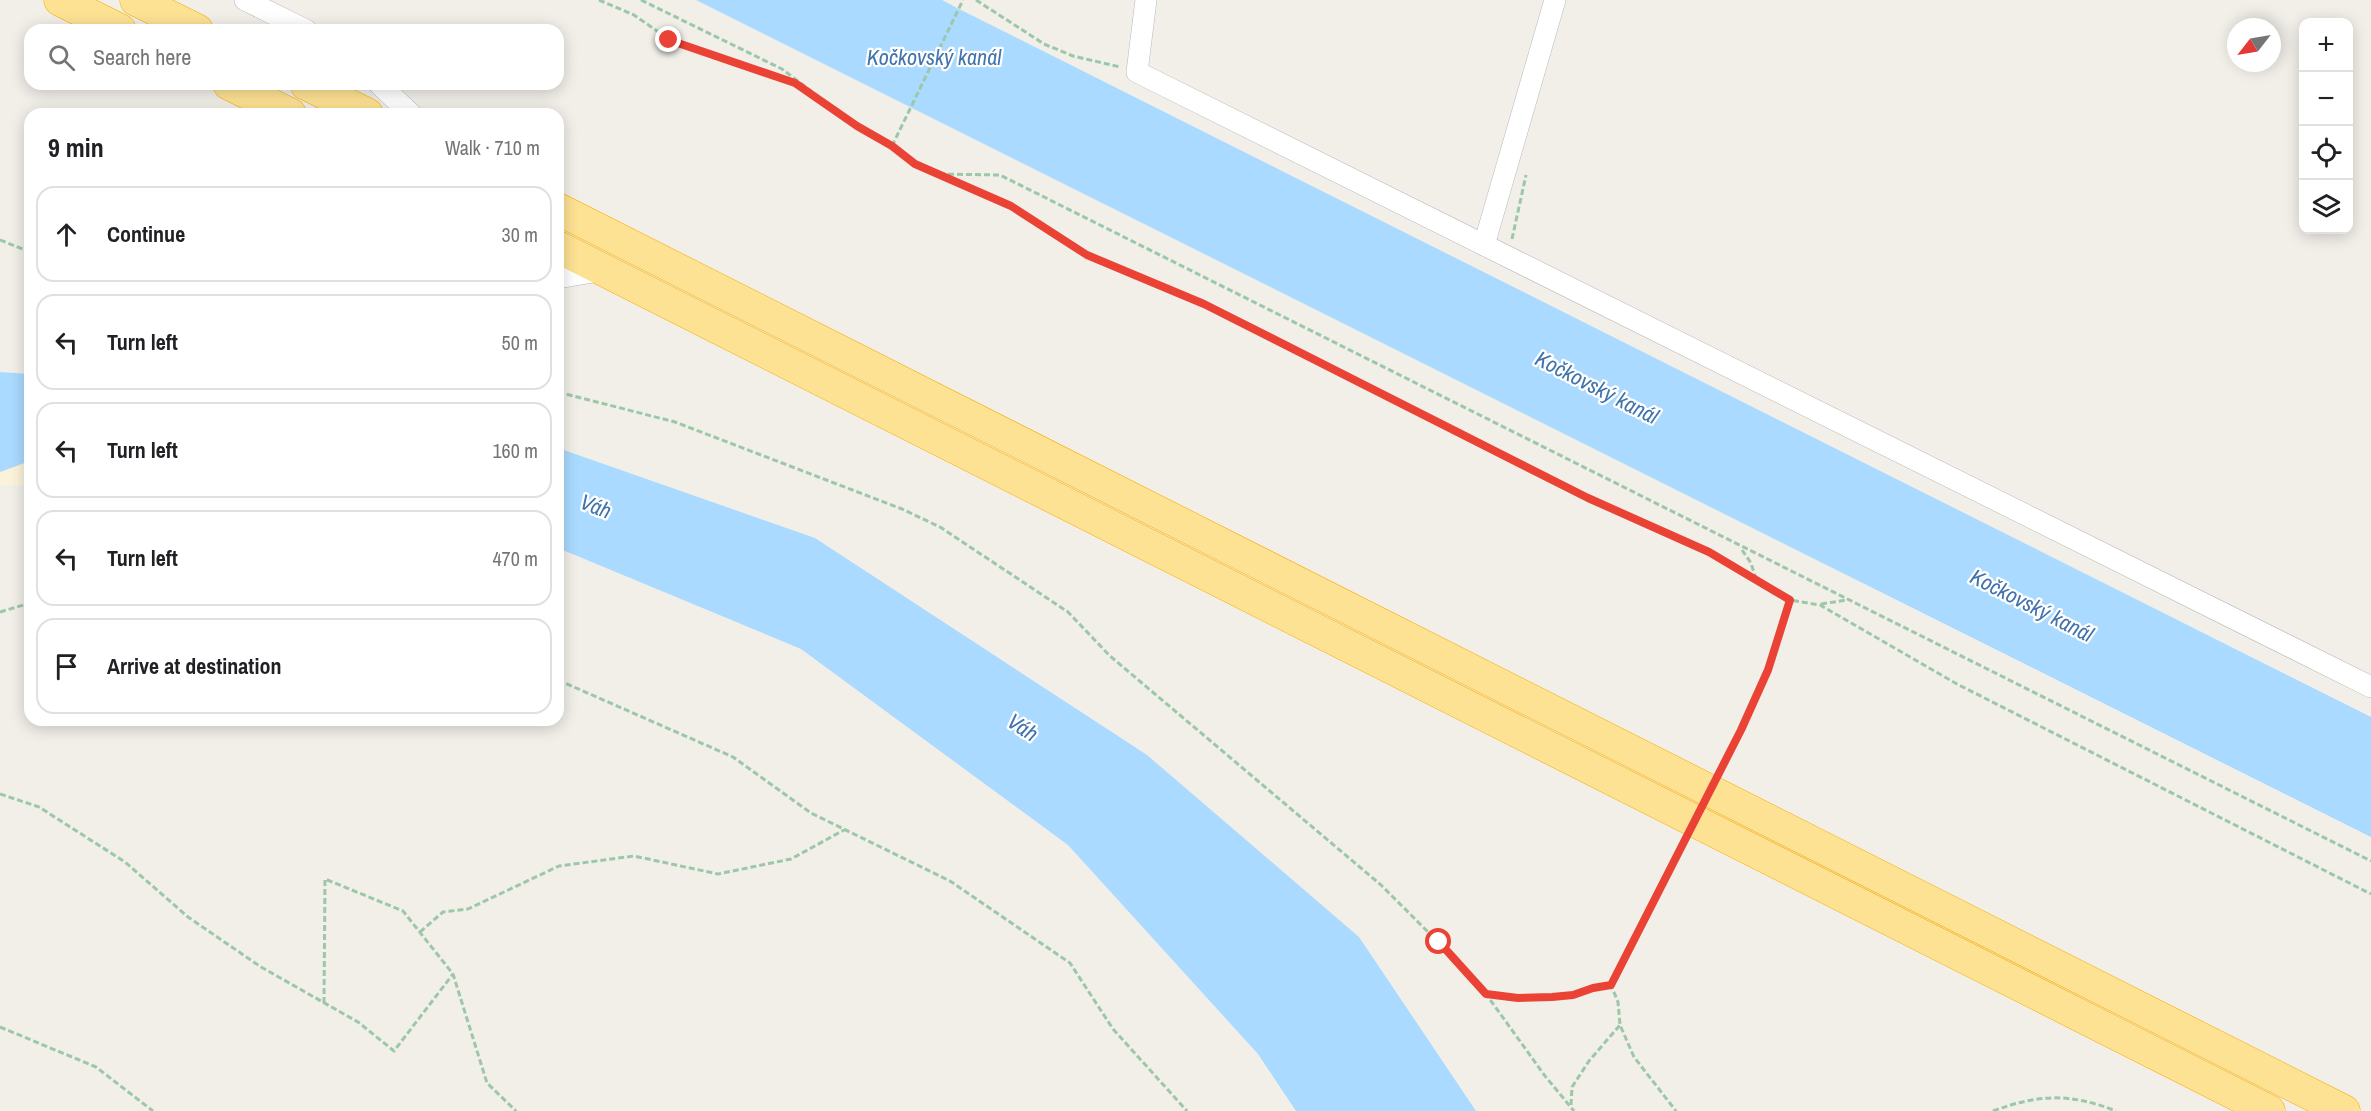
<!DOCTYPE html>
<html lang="en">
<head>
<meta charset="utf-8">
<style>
  body { margin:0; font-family:"Archivo Narrow",sans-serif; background:#f2f2f2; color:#202124 }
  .controls { position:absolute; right:18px; top:18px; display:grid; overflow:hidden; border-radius:12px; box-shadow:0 3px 15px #0003 }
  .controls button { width:54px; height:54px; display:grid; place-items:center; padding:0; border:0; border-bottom:2px solid #e0e0e0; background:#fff; color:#202124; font:30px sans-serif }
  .compass { position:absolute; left:2227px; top:18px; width:54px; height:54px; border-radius:50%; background:#fff; box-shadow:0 3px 15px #0003; rotate:239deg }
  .stop { position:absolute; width:18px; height:18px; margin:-14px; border:4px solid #ea4335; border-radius:50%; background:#fff }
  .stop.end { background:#ea4335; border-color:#fff; box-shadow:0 2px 6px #0008 }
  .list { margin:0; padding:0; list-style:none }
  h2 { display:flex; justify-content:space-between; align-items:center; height:78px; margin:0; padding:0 24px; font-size:26px }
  h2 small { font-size:20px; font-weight:400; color:#757577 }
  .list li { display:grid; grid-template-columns:39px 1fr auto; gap:18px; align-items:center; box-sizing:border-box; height:96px; margin:0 12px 12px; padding:0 12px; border:2px solid #e0e0e0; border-radius:18px }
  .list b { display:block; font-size:22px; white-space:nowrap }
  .list em { font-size:20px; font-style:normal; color:#757577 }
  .icon { flex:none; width:33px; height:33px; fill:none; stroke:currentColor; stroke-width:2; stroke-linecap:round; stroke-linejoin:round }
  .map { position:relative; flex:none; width:2371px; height:1111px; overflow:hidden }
  .search { position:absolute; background:#fff; box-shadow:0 3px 15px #0003; left:24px; top:24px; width:540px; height:66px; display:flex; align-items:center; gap:15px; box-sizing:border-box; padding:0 21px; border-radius:18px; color:#757577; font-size:22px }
  .panel { position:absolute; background:#fff; box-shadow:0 3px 15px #0003; left:24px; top:108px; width:540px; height:618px; border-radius:18px }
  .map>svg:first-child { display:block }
  .sand { fill:#fbf3d9 }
  .water { fill:#aadaff }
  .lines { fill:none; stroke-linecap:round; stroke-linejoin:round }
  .minor-casing { stroke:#b5b8bc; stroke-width:22 }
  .highway-casing { stroke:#f9ab00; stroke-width:33 }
  .path { stroke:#9cc7a9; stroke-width:3; stroke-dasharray:6 3; stroke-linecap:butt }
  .minor { stroke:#fff; stroke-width:21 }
  .highway { stroke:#fde293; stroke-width:32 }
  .path-bridge { stroke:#9cc7a9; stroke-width:3; stroke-dasharray:6 3; stroke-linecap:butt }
  .route { stroke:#ea4335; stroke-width:8 }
  .labels { text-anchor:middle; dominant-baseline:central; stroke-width:4.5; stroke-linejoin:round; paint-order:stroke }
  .water-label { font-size:22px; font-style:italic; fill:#4174aa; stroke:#fff }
</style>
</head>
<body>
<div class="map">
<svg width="2371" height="1111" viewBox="0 0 2371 1111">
  <rect width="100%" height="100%" fill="#f1efe8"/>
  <!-- sand -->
  <polygon class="sand" points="30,461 30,485 0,485 0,472"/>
  <!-- water -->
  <g class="water">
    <polygon points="696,0 942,0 959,9 2371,717 2371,837"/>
    <polygon points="0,372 30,374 30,461 0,472"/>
    <polygon points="558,448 815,538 1147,755 1359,937 1476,1111 1296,1111 1258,1054 1068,845 801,649 558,548"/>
  </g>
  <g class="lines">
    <defs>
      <g id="minor">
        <polyline points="245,0 306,30"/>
        <polyline points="1146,0 1137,72 2371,687"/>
        <polyline points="379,84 411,114"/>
        <polyline points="1484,245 1555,0"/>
        <polyline points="558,276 564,277 604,270"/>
      </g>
      <g id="highway">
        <polyline points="60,0 120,30"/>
        <polyline points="136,0 197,30"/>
        <polyline points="229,84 290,114"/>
        <polyline points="306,84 367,114"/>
        <polyline points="558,209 2344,1111"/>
        <polyline points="558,247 2269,1111"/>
      </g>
    </defs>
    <!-- minor casing -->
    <use href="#minor" class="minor-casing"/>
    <!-- highway casing -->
    <use href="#highway" class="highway-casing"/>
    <!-- path -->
    <g class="path">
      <polyline points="599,0 634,15 670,40 795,83 857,126 892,146 915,164 1011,206 1087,255 1205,304 1588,498 1709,552 1790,600 1820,605 1957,684 2371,894"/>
      <polyline points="641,0 782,69 811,91"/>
      <polyline points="976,0 1044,44 1073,56 1120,67"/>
      <polyline points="892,146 963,0"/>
      <polyline points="939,174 1000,175 2371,861"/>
      <polyline points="1512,239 1526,175"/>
      <polyline points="0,240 30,252"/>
      <polyline points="558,392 675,422 902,509 940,527 1068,612 1110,656 1381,885 1439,943 1486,994 1545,1076 1574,1111"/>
      <polyline points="1742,550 1751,563 1756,579"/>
      <polyline points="1821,604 1847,600"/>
      <polyline points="0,612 30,603"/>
      <polyline points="558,680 733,757 811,813 950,881 1070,963 1113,1029 1187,1111"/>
      <polyline points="1741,730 1768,670 1790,600"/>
      <polyline points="0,794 39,807 125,862 188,917 261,967 358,1022 394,1051 453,974"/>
      <polyline points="1662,888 1611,985 1618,1002 1620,1025 1634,1057 1676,1111"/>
      <polyline points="420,932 443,912 468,909 559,866 634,856 718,874 791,859 844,830"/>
      <path d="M 1486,994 C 1514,997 1542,1000 1570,995 C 1584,993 1597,987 1611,985"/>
      <polyline points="324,1003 325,879 403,911 453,974 487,1083 516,1111"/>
      <polyline points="0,1027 96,1067 153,1111"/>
      <polyline points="1571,1105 1572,1087 1589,1061 1620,1025"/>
      <path d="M 1993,1111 C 2039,1094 2070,1093 2116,1111"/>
    </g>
    <!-- minor -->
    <use href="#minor" class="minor"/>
    <!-- highway -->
    <use href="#highway" class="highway"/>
    <!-- path-bridge -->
    <polyline class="path-bridge" points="1662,888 1741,730"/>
  </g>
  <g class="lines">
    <!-- route -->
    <polyline class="route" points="669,40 795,83 857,126 892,146 915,164 1011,206 1087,255 1204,304 1588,498 1709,552 1790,600 1768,670 1741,730 1611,985 1593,988 1573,995 1552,997 1518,998 1486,994 1439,942"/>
  </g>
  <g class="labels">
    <!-- water labels -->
    <g class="water-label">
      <text x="934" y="57">Kočkovský kanál</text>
      <text transform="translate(1597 387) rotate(27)">Kočkovský kanál</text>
      <text transform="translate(596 506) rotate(21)">Váh</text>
      <text transform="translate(2032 605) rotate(27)">Kočkovský kanál</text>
      <text transform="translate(1023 727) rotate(34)">Váh</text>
    </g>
  </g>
</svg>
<div class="controls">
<button>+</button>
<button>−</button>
<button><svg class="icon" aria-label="locate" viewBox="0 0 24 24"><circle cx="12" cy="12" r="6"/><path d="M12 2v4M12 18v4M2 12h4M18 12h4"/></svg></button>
<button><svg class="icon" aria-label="layers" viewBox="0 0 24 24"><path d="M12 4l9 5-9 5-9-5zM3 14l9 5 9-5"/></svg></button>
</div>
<svg class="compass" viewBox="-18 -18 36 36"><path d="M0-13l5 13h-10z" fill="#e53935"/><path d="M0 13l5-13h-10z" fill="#757577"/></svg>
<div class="stop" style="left:1439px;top:942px"></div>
<div class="stop end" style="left:669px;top:40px"></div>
<div class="search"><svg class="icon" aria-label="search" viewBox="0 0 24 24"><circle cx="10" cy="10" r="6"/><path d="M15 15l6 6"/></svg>Search here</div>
<section class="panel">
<h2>9 min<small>Walk · 710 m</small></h2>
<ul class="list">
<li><svg class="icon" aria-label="ahead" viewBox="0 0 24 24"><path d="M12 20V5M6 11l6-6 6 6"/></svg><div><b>Continue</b></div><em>30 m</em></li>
<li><svg class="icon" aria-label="left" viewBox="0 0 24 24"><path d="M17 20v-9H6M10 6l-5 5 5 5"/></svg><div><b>Turn left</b></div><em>50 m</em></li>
<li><svg class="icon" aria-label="left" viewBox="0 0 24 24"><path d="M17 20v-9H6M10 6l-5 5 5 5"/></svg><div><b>Turn left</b></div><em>160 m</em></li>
<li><svg class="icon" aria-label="left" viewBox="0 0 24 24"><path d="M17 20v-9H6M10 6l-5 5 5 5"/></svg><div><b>Turn left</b></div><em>470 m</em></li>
<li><svg class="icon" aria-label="arrive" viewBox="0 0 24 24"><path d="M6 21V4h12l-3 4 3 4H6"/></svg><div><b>Arrive at destination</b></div></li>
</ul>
</section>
</div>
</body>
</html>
